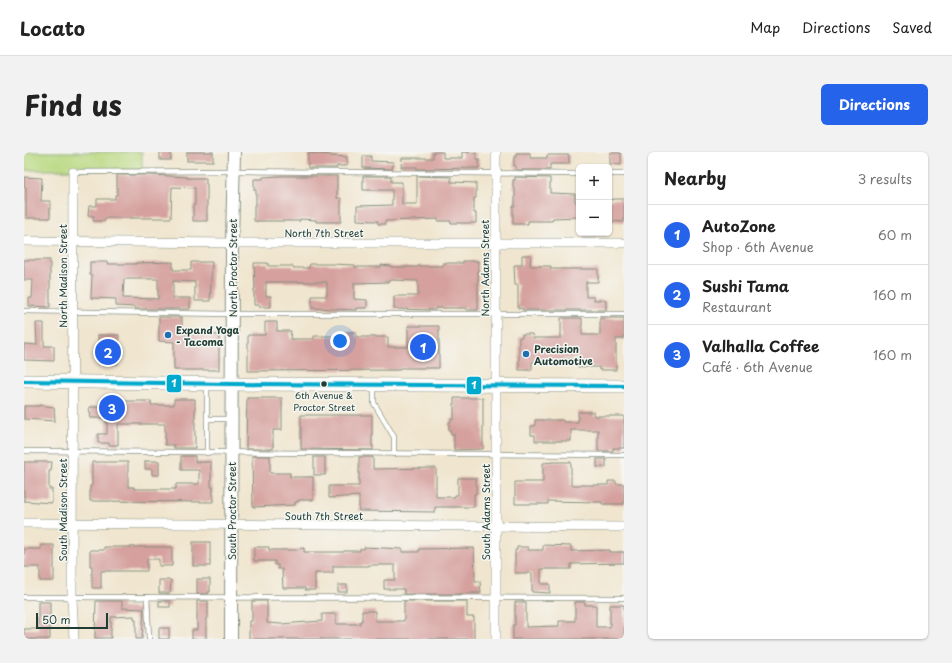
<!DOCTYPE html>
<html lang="en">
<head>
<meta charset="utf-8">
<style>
  body { margin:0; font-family:"Playpen Sans",sans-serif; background:#f2f2f2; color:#222 }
  .controls { position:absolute; right:12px; top:12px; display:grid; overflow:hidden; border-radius:6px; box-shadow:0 1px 3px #0004 }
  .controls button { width:36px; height:36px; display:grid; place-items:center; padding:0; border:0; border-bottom:1px solid #e0e0e0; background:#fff; color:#222; font:20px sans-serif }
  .scale { position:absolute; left:12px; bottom:10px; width:72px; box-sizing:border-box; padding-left:4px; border:2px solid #1f3d34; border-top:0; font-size:11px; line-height:14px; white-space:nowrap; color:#1f3d34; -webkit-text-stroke:3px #f6f6f2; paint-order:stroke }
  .you { position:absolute; left:316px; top:189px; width:14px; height:14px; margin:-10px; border:3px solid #fff; border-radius:50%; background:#1a73e8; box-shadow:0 0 0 6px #1a73e833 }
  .badge { display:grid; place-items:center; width:26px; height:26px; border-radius:50%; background:#2563eb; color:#fff; font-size:13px; font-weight:700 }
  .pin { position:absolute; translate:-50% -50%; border:2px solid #fff; box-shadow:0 1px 4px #0006 }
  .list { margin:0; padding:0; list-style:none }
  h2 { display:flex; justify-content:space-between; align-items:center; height:52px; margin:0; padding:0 16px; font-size:17px }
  h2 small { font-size:13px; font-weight:400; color:#767676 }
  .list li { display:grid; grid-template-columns:26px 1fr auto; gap:12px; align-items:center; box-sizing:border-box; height:60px; padding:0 16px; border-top:1px solid #e0e0e0 }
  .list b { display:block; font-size:15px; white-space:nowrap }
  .list p { margin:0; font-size:13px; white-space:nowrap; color:#767676 }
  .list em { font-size:13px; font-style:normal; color:#767676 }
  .map { position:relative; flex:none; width:600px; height:487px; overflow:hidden; border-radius:6px }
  header { display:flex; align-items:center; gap:24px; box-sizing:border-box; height:56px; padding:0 20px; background:#fff; border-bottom:1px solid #e0e0e0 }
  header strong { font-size:19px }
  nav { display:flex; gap:22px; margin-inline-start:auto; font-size:14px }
  .intro { display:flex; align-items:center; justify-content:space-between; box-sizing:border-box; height:96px; padding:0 24px }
  h1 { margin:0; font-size:28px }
  .button { padding:10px 18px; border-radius:6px; background:#2563eb; color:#fff; font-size:14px; font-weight:700 }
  main { display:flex; gap:24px; padding:0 24px }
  aside { flex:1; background:#fff; border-radius:6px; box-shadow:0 1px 3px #0004 }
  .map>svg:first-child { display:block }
  .green { fill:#b8d87f; stroke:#6c8a5a }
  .building { fill:#d5a09e; fill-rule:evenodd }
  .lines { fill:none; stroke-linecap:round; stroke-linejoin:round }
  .lane-casing { stroke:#889181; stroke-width:6 }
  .street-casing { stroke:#889181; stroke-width:10 }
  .secondary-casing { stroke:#889181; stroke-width:14 }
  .primary-casing { stroke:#889181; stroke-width:14 }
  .lane { stroke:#fff; stroke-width:4.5 }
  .street { stroke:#fff; stroke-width:9 }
  .secondary { stroke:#fff; stroke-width:12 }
  .primary { stroke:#fff; stroke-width:13 }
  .bus-1-casing { stroke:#f6f6f2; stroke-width:7 }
  .bus-1 { stroke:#00a9ce; stroke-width:4 }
  .poi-dot { fill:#1f6fb2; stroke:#f6f6f2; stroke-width:1.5 }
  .bus-dot { fill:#1f3d34; stroke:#f6f6f2; stroke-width:1.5 }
  .labels { text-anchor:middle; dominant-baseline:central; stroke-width:3; stroke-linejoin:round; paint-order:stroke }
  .bus-label { font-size:9px; fill:#1f3d34; stroke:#f6f6f2 }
  .street-label { font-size:10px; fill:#1f3d34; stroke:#f6f6f2 }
  .poi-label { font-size:10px; font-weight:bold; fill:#1f3d34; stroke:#f6f6f2; text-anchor:start }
  .line-badge { stroke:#f6f6f2; stroke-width:1.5 }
  .badge-label { font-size:11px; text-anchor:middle; font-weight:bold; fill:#fff }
</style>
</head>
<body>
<header>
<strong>Locato</strong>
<nav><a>Map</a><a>Directions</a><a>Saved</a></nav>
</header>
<div class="intro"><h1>Find us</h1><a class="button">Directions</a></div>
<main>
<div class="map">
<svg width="600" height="487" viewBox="0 0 600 487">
  <rect width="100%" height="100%" fill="#f6f6f2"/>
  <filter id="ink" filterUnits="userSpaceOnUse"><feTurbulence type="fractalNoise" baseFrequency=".025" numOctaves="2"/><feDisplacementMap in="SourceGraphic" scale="8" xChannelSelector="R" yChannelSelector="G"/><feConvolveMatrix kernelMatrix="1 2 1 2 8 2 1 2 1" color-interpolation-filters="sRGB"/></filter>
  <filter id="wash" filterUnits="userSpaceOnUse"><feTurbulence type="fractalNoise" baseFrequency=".012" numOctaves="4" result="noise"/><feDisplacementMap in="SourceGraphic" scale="16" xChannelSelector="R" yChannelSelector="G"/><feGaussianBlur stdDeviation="0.9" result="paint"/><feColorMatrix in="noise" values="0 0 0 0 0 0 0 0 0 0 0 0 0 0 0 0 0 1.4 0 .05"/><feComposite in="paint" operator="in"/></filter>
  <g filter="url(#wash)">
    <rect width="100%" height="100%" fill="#f0e5ce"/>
    <!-- green -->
    <rect class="green" x="0" y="0" width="118" height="18"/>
    <g id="blocks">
      <!-- building -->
      <g class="building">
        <rect x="136" y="0" width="11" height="8"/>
        <rect x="163" y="0" width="26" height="9"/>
        <polygon points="409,0 419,0 419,6 438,6 438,0 452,1 452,7 455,7 455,16 393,17 393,15 377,15 378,6 409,6"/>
        <polygon points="284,1 307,3 307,4 323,5 323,14 313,14 313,16 284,16"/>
        <polygon points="492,1 506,1 506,6 523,6 523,3 545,3 545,12 526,12 526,18 492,18 492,14 490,14 490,5 492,5"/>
        <polygon points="586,1 597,1 597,13 586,12"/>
        <polygon points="339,4 347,4 347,9 370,10 368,17 339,16"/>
        <polygon points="93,23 128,23 163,25 163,26 182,26 182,32 183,32 183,69 169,69 169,53 171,53 171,36 148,35 147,66 81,66 81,69 69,69 70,64 64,64 65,54 73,54 73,47 91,47 91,43 93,43"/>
        <polygon points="256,24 313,24 313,46 317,46 317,70 292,70 292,68 276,67 276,69 230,69 230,53 232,53 232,38 230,38 230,27 239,27 239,25"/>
        <polygon points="339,24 367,24 367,30 378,30 378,52 393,52 393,24 427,25 427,30 452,31 452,46 450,46 450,61 452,61 452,71 427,71 427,69 414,69 414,67 364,69 361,69 361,72 354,72 354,69 351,69 333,68 333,54 368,53 368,38 339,38"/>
        <polygon points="0,25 18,26 17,49 26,49 26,66 2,66 2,35 0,35"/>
        <polygon points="491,25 526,26 526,41 551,42 551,50 555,50 555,65 529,66 528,69 504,69 504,72 489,72 489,54 491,54 491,36 489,36 489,28 491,28"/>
        <polygon points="591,47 600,47 600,70 585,69 585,48"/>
        <polygon points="498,103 507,103 506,113 508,114 527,114 527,117 574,117 574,130 562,130 562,145 570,145 570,148 582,148 582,158 499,158 499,157 494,156 494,133 491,133 490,113 498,113"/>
        <polygon points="0,108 26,108 26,155 5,154 5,146 8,146 9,128 0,128"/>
        <polygon points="439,109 454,109 454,158 442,158 442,156 411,156 411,158 370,157 370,144 392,144 394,143 394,129 368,128 364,129 364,130 330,131 330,147 343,148 343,156 332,156 332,158 288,156 288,144 303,144 303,130 242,130 242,144 247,144 247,155 235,155 235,153 230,153 230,137 231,137 230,111 244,111 244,114 269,114 269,116 285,116 286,112 307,112 331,113 331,115 357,115 357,113 367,114 367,115 394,115 394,114 419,114 419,111 439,111"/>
        <path d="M 66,110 L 84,110 L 84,112 L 112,112 L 112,111 L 149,110 L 149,118 L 167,118 L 167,110 L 188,110 L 186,149 L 171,149 L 171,130 L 149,129 L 149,146 L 166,146 L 166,157 L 111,157 L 112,155 L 92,154 L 92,147 L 67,146 L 68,123 L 66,123 ZM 100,127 L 134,127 L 134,147 L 99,146 Z"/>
        <polygon points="135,165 158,165 158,182 195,183 195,218 150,218 150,190 135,189"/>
        <polygon points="537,166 558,166 558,183 576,183 576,166 600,166 600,187 592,187 592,218 575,218 575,215 554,215 554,207 539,207 539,209 529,209 529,210 508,210 508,218 495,218 495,185 498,185 498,182 508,182 509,186 537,186"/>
        <polygon points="241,170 253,170 253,179 267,179 266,187 290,187 290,184 315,184 315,180 332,180 332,185 364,185 364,195 384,195 384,174 415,174 415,216 376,216 376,218 224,219 224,183 241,183"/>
        <polygon points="12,171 20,171 20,194 30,194 30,209 0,208 0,192 13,193"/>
        <polygon points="74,183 95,183 94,212 74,212"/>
        <polygon points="83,244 93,244 93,249 127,249 127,253 150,253 150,247 171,247 171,296 150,296 150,293 141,293 141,272 94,272 94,293 85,293 85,291 74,291 74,282 83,282 83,266 66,266 65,255 83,255"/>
        <polygon points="223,246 258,246 258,278 249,278 249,297 222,297"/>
        <polygon points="430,246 459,246 459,297 430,298 430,282 427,282 427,279 425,278 425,270 427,270 427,267 430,267"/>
        <polygon points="15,253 30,255 31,269 0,267 0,254 15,254"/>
        <polygon points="554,260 570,260 570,264 600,264 600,296 589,296 589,299 574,299 574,278 547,278 547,289 511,289 511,283 507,283 507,274 511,274 511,268 539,268 539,270 554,270"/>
        <polygon points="277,263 348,263 348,294 349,294 349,298 277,297"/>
        <polygon points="157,304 171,304 171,310 187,310 187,335 189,335 189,350 66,349 66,334 68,334 68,310 104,310 104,335 110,335 110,337 152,337 152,332 175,332 175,318 157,318"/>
        <polygon points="228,304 246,304 246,321 266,321 266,325 289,325 289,348 274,348 274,350 271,350 271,353 229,355"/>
        <rect x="290" y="305" width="11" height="18"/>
        <polygon points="335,305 349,305 349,317 412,316 412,345 431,345 431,343 434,343 434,326 452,326 452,342 450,342 450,355 411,355 411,360 335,359 335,344 305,346 305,334 335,334"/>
        <rect x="573" y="307" width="9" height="8"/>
        <polygon points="121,309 135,309 135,323 128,323 128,317 121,317"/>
        <polygon points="0,310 28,310 27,319 25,319 25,337 28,337 28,351 0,349"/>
        <polygon points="530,310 547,310 547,333 584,333 584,329 592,329 592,332 600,332 600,352 578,352 578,350 574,350 524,349 524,352 491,352 491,330 519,330 519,311"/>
        <rect x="169" y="390" width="17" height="24"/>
        <polygon points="17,393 30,393 30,429 16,429 16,415 0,415 0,397 17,397"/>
        <polygon points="519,393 547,394 547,399 586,398 586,400 600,400 600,411 547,412 547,417 517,417 517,432 526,432 526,441 508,440 508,421 491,421 491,398 493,398 493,395 504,395 504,398 519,398"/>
        <polygon points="80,395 148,395 148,414 135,414 135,407 123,407 123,419 77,419 77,436 68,436 68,414 66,414 66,398 80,398"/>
        <polygon points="230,395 245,395 245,398 273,398 273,397 280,396 280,400 320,400 320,399 336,399 336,397 340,397 340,395 378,397 378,400 395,400 395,397 450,396 451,429 456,429 457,441 443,441 443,442 380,442 380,437 360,437 360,428 371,428 371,413 345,413 345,414 309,414 309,421 291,421 291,438 281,438 281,436 259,436 258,417 254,417 254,413 251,413 251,409 230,409"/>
        <polygon points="173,427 186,427 186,440 184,440 184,442 173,442"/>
        <polygon points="135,428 147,428 146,441 135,441"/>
        <rect x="314" y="433" width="9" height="7"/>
        <polygon points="72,449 98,449 98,456 120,457 118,487 112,487 112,467 110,467 110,464 87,465 87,486 71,486"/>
        <rect x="135" y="449" width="11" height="6"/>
        <polygon points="173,449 184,449 184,466 182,466 182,487 168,487 168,478 173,478"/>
        <polygon points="228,449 243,449 243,471 257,472 298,469 298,462 312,462 312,472 336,472 336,469 338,469 338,459 351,459 351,469 380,469 380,449 443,449 443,465 450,465 450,487 225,487 225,469 228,469"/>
        <polygon points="14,450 26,450 26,487 0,487 0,477 14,477"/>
        <polygon points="491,450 502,450 502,475 535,474 535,469 551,469 551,450 561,450 561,453 572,453 572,475 586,475 586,453 600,453 600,487 489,487 489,473 491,473"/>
        <rect x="135" y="476" width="10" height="11"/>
      </g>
    </g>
  </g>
  <g filter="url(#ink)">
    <use href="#blocks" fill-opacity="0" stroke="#889181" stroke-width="1"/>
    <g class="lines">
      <defs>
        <g id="lane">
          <polyline points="49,20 209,19 555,22"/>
          <polyline points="585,22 600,22"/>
          <polyline points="0,159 208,162 600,162"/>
          <polyline points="350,233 350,251 370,285 370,302"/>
          <polyline points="183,267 207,267"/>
          <polyline points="0,299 600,303"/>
          <polyline points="183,301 183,233"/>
          <polyline points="0,445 600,446"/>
          <polyline points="123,445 125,487"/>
        </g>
        <g id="street">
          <polyline points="49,20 48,445 50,487"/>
          <polyline points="0,89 208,91 600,91"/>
          <polyline points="0,371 600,375"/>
          <polyline points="472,487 472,0"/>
        </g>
        <polyline id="secondary" points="207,487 208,91 210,0"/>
        <polyline id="primary" points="0,229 207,232 600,234"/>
      </defs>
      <!-- lane casing -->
      <use href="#lane" class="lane-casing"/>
      <!-- street casing -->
      <use href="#street" class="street-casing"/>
      <!-- secondary casing -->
      <use href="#secondary" class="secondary-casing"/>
      <!-- primary casing -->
      <use href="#primary" class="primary-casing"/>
      <!-- lane -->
      <use href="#lane" class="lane"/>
      <!-- street -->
      <use href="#street" class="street"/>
      <!-- secondary -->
      <use href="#secondary" class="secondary"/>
      <!-- primary -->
      <use href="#primary" class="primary"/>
      <defs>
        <polyline id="bus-1" points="0,229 207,232 600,234"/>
      </defs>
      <!-- bus-1 casing -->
      <use href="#bus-1" class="bus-1-casing"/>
      <!-- bus-1 -->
      <use href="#bus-1" class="bus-1"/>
    </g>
  </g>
  <!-- markers -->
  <g class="poi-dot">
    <circle cx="144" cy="183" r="4"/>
    <circle cx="502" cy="202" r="4"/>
  </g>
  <circle class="bus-dot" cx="300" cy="232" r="3.5"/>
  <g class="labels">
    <!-- bus labels -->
    <g class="bus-label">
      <text x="300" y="243">6th Avenue &amp;<tspan x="300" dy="12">Proctor Street</tspan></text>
    </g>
    <!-- street labels -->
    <g class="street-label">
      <text x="300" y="80">North 7th Street</text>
      <text transform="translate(208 116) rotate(-90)">North Proctor Street</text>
      <text transform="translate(460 116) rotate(-90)">North Adams Street</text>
      <text transform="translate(38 124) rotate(-90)">North Madison Street</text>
      <text transform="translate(38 358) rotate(-90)">South Madison Street</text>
      <text transform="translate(207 359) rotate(-90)">South Proctor Street</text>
      <text transform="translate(461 360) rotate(-90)">South Adams Street</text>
      <text x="300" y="363">South 7th Street</text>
    </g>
    <!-- poi labels -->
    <g class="poi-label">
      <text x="152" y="177">Expand Yoga<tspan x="152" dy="12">- Tacoma</tspan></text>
      <text x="510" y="196">Precision<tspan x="510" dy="12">Automotive</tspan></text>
    </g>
  </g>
  <g class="line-badge">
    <rect x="142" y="222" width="16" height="19" rx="4" fill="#00a9ce"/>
    <rect x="442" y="224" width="16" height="19" rx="4" fill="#00a9ce"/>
  </g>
  <g class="badge-label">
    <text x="150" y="235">1</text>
    <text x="450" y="237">1</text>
  </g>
</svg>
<div class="controls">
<button>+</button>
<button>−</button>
</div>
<div class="scale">50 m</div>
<div class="you"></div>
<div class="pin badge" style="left:399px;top:195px">1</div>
<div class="pin badge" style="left:84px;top:200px">2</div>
<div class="pin badge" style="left:88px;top:256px">3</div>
</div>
<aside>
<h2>Nearby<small>3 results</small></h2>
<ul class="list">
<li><span class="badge">1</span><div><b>AutoZone</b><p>Shop · 6th Avenue</p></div><em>60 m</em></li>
<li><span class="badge">2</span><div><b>Sushi Tama</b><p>Restaurant</p></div><em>160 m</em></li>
<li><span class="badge">3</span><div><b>Valhalla Coffee</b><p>Café · 6th Avenue</p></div><em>160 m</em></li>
</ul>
</aside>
</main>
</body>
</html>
